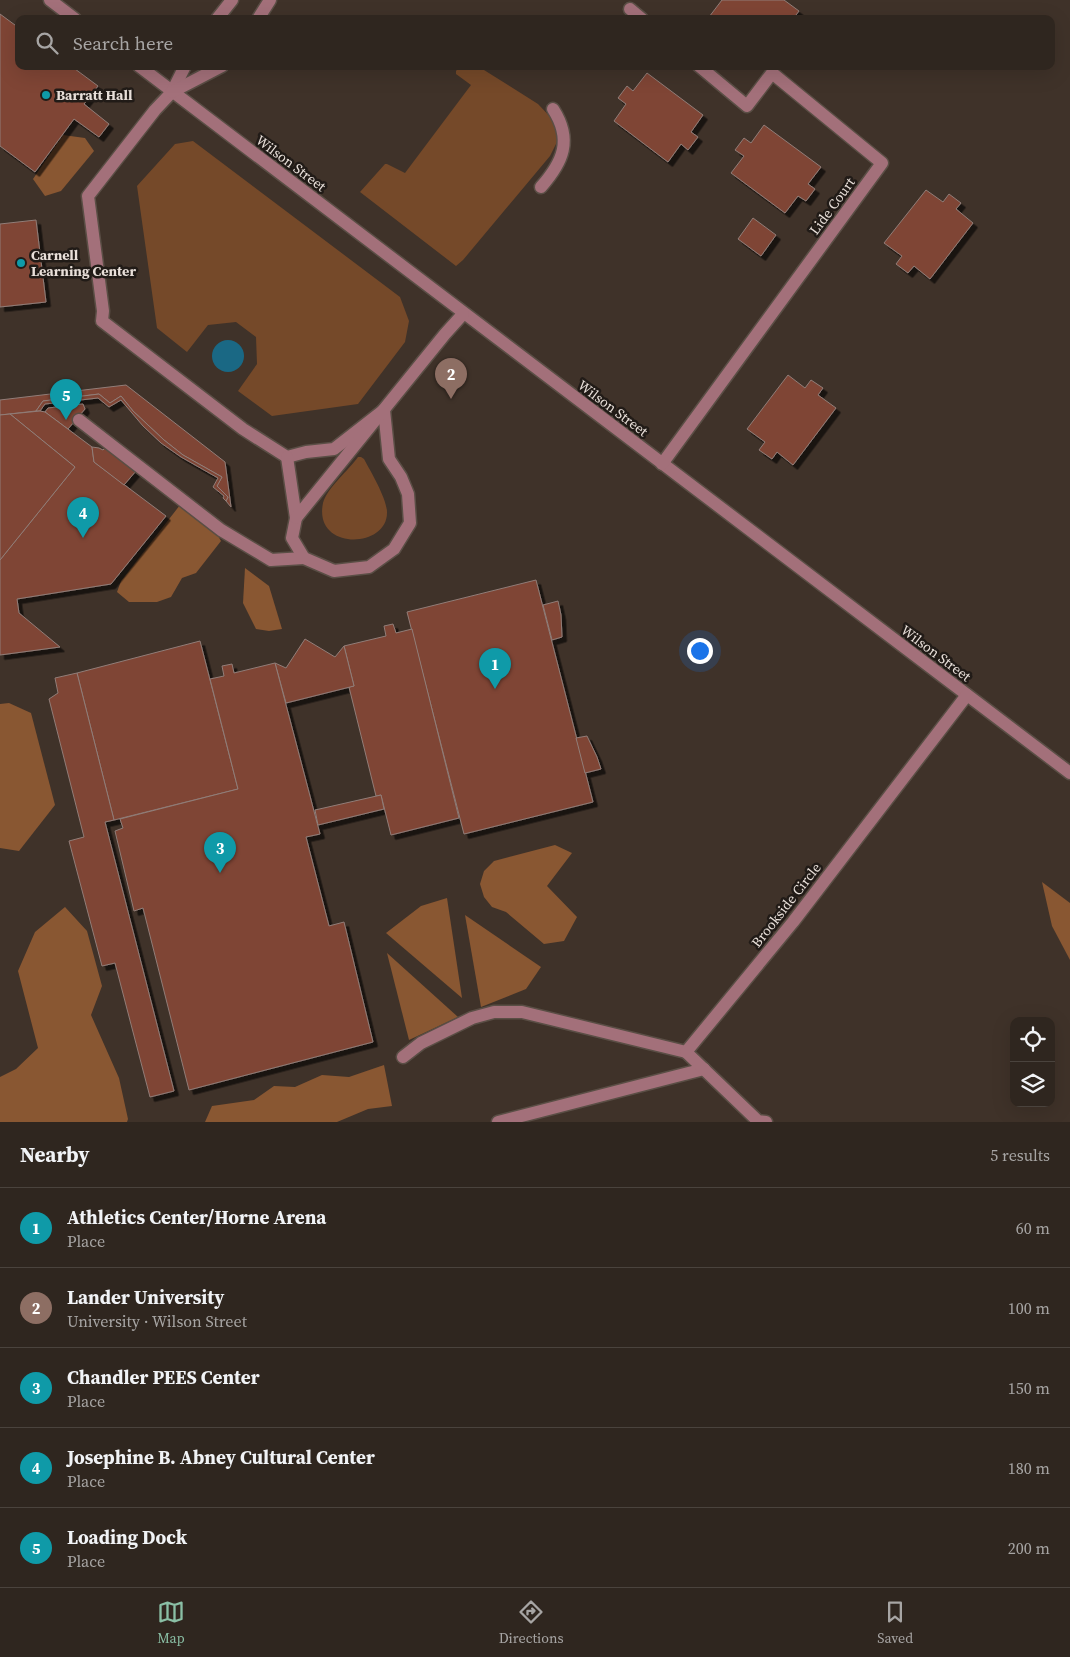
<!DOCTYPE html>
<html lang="en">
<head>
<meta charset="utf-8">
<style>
  body { margin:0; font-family:"Source Serif 4",serif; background:#3b322c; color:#f1f3f6 }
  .controls { position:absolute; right:15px; bottom:15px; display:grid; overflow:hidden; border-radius:10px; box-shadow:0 5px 20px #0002 }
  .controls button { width:45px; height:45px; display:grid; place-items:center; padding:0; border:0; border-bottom:1px solid #4a433d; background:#2f261f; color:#f1f3f6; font:25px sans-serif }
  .you { position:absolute; left:699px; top:650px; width:18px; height:18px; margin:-12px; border:4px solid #fff; border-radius:50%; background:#1a73e8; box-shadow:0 0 0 8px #1a73e833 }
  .badge { display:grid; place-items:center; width:32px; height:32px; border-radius:50%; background:#8abfa5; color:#fff; font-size:16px; font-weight:700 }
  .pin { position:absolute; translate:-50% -41px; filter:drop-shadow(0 1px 2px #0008) }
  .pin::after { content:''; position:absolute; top:26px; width:18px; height:15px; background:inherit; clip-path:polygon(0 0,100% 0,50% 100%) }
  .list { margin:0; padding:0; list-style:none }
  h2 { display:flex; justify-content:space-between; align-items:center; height:65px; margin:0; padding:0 20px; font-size:21px }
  h2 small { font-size:16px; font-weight:400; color:#a7a5a4 }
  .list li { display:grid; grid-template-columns:32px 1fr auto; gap:15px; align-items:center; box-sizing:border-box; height:80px; padding:0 20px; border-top:1px solid #4a433d }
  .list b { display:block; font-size:19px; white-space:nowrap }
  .list p { margin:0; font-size:16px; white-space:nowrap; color:#a7a5a4 }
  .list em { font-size:16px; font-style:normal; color:#a7a5a4 }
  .icon { flex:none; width:28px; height:28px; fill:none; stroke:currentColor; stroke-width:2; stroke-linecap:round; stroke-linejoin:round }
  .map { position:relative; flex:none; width:1070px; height:1122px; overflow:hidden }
  .search { position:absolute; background:#2f261f; box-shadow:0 5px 20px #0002; left:15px; right:15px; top:15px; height:55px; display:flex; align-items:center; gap:12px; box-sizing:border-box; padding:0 18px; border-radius:10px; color:#a7a5a4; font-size:19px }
  .sheet { height:465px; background:#2f261f }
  nav { display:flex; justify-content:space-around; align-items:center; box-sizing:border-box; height:70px; border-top:1px solid #4a433d; background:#2f261f; font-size:14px; color:#a7a5a4 }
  nav a { display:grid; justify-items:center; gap:2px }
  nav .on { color:#8abfa5 }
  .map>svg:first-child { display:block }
  .green { fill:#754929 }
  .forest { fill:#895732 }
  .water { fill:#1a6884 }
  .building { fill:#7f4534; stroke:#917d78; filter:url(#shadow) }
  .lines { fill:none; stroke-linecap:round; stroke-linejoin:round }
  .minor-casing { stroke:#5a4e45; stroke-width:15 }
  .minor { stroke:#a3707a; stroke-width:12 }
  .culture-dot { fill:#0f9aa8; stroke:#211b17; stroke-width:2 }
  .labels { text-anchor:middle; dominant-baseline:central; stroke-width:5; stroke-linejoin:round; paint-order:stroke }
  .poi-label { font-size:14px; font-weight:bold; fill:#e9e0da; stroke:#211b17; text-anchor:start }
  .street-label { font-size:14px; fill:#e9e0da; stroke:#211b17 }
</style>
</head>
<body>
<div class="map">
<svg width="1070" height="1122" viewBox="0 0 1070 1122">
  <defs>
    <filter id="shadow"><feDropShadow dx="4.5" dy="4.5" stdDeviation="0" flood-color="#0009"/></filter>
  </defs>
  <rect width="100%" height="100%" fill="#3f3229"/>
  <!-- green -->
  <g class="green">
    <polygon points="460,66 473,66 484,70 538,104 556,123 558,140 550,156 463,260 456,266 360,192 385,164 387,164 405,173 471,85 456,74 456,71"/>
    <polygon points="193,141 400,297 409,321 405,342 358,404 272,416 238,391 257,364 256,337 236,322 208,325 187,352 157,328 137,186 175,144"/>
    <path d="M 358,457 L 361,457 L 364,459 C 371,472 387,499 387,512 C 388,549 313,551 323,503 C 327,488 349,470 358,457 Z"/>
  </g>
  <!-- forest -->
  <g class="forest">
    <polygon points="63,135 85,138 94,151 61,191 45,196 33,179"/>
    <polygon points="180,505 217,534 221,541 196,573 182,578 171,597 157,602 129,602 117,592 121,581"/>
    <polygon points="245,568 269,586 282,629 269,631 256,629 243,603"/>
    <polygon points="9,703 31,713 55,805 19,851 0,848 0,704"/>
    <polygon points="555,845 572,853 547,886 577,917 564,941 544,944 506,912 492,907 484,897 480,884 484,871 494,861"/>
    <polygon points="1042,882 1070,903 1070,960 1052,926"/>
    <polygon points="447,898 462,998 386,933 421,906"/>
    <polygon points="65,907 87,931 102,986 91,1015 119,1078 128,1119 127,1122 0,1122 0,1077 16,1069 38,1048 18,971 35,932"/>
    <polygon points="465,915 541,967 526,989 481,1007"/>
    <polygon points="387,953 458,1017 409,1040"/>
    <polygon points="384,1065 392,1106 368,1109 337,1122 205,1122 212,1106 254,1100 274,1086 295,1087 322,1075 349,1077"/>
  </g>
  <!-- water -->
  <circle class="water" cx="228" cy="356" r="16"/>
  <!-- building -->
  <g class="building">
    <polygon points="722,0 784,0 799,11 793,19 711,19 709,17"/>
    <polygon points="0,14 19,28 19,66 71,66 98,86 84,104 109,124 99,137 74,119 35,172 0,146"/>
    <polygon points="647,73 703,115 691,132 698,137 688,150 681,144 668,162 614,121 626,104 618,98 627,86 633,91"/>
    <polygon points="764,125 821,167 808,184 815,189 806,201 798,196 785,213 731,173 744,156 735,150 744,138 751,143"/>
    <polygon points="926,190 943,202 949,194 961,203 956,209 973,223 930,279 914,266 908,273 896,264 902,256 884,243"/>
    <polygon points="753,218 776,235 761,256 738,239"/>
    <polygon points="36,220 46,302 0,307 0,224"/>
    <polygon points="788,375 805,388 811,380 823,388 818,395 836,408 793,465 777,452 772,459 759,450 765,442 747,429"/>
    <polygon points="126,385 225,462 231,507 226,501 228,497 217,486 222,477 183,455 164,440 133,411 121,396 110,403 99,394 43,401 36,411 0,415 0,400"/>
    <polygon points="99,394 110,403 121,396 133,411 164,440 183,455 222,477 217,486 228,497 226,501 223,498 224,496 213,487 218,478 181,457 161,443 143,426 121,400 109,407 98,398 45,404 40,411 36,411 43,401"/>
    <polygon points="83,404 85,409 68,429 45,412 48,408"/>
    <polygon points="40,411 45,412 92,447 94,462 166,516 111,584 17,599 19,613 60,647 0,655 0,560 75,467 10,414"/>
    <polygon points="10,414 75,467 0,560 0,415"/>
    <polygon points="92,447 99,448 103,450 105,448 136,471 124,485 94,462"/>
    <polygon points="536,580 593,802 464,834 407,612"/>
    <polygon points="558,601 561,615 562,637 552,640 543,605"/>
    <polygon points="393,624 396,633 412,629 459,818 391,835 381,795 376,796 349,687 354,686 344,646 386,636 384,626"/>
    <polygon points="305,639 335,657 344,646 354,686 286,703 275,663 286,668"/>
    <polygon points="200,641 238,789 114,820 77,673"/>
    <polygon points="275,663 320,834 306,837 329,926 344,922 373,1042 189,1090 143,908 134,911 115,831 123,828 120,819 238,789 210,679 224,676 222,666 232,664 234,673"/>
    <polygon points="77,673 114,820 105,822 174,1091 150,1097 115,963 102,966 69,841 84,837 49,699 58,693 55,678"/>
    <polygon points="587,736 597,757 601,769 585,773 576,738"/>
    <polygon points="381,795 384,809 318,825 315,810"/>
  </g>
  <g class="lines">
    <defs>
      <g id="minor">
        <polyline points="50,0 75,19"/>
        <polyline points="630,9 642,19"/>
        <polyline points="217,19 232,0"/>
        <polyline points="258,19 270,0"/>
        <polyline points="139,66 1070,773"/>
        <polyline points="185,66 172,92 155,110 88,196 103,311 102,321 243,429 287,457 306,452 334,449 384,410"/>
        <polyline points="172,92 222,66"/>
        <path d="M 541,187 C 563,162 573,140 553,109"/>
        <polyline points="79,420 221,530 271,560 304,558"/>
        <polyline points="287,457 296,518 292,538 304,558 334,571 369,567 394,549 410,523 408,494 401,477 389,459 384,410"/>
        <polyline points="662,464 882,163 772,73 747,106 699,66"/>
        <polyline points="296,518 445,334 463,314"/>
        <polyline points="403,1057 421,1043 472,1018 494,1012 522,1012 686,1052"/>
        <polyline points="498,1122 704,1069"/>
        <polyline points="766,1122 758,1121 686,1052 793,922 967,695"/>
      </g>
    </defs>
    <!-- minor casing -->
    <use href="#minor" class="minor-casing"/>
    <!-- minor -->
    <use href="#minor" class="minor"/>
  </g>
  <!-- markers -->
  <g class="culture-dot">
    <circle cx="46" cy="95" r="5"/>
    <circle cx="21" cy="263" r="5"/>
  </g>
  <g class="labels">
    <!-- poi labels -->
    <g class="poi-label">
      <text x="56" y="95">Barratt Hall</text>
      <text x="31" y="255">Carnell<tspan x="31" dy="16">Learning Center</tspan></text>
    </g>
    <!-- street labels -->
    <g class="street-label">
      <text transform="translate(291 163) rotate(37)">Wilson Street</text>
      <text transform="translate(832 206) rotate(-54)">Lide Court</text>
      <text transform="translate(613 408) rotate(37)">Wilson Street</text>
      <text transform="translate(936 653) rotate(37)">Wilson Street</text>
      <text transform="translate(786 905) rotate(-52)">Brookside Circle</text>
    </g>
  </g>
</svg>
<div class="controls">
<button><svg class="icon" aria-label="locate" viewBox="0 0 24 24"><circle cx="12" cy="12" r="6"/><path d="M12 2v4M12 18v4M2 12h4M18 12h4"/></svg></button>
<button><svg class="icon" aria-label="layers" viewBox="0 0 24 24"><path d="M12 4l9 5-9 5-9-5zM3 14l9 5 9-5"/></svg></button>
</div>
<div class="you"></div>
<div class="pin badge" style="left:495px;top:689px;background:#0f9aa8">1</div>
<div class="pin badge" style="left:451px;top:399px;background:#8d6e63">2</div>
<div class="pin badge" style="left:220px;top:873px;background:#0f9aa8">3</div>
<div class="pin badge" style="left:83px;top:538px;background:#0f9aa8">4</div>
<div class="pin badge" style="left:66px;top:420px;background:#0f9aa8">5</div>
<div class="search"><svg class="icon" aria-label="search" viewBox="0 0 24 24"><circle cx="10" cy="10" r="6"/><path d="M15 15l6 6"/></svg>Search here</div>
</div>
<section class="sheet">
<h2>Nearby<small>5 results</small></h2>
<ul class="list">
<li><span class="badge" style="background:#0f9aa8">1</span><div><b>Athletics Center/Horne Arena</b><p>Place</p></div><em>60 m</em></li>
<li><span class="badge" style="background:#8d6e63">2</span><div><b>Lander University</b><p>University · Wilson Street</p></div><em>100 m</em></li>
<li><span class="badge" style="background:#0f9aa8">3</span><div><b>Chandler PEES Center</b><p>Place</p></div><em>150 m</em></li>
<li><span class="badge" style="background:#0f9aa8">4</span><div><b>Josephine B. Abney Cultural Center</b><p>Place</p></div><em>180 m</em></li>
<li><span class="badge" style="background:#0f9aa8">5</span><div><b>Loading Dock</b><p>Place</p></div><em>200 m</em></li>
</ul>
</section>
<nav>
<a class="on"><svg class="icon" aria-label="map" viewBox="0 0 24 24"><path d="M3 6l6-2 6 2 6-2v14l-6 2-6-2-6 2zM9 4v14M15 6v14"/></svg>Map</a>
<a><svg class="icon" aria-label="directions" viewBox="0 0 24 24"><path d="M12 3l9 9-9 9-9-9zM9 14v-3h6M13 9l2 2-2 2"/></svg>Directions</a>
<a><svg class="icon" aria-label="saved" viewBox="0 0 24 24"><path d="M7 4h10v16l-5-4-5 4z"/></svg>Saved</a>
</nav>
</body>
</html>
